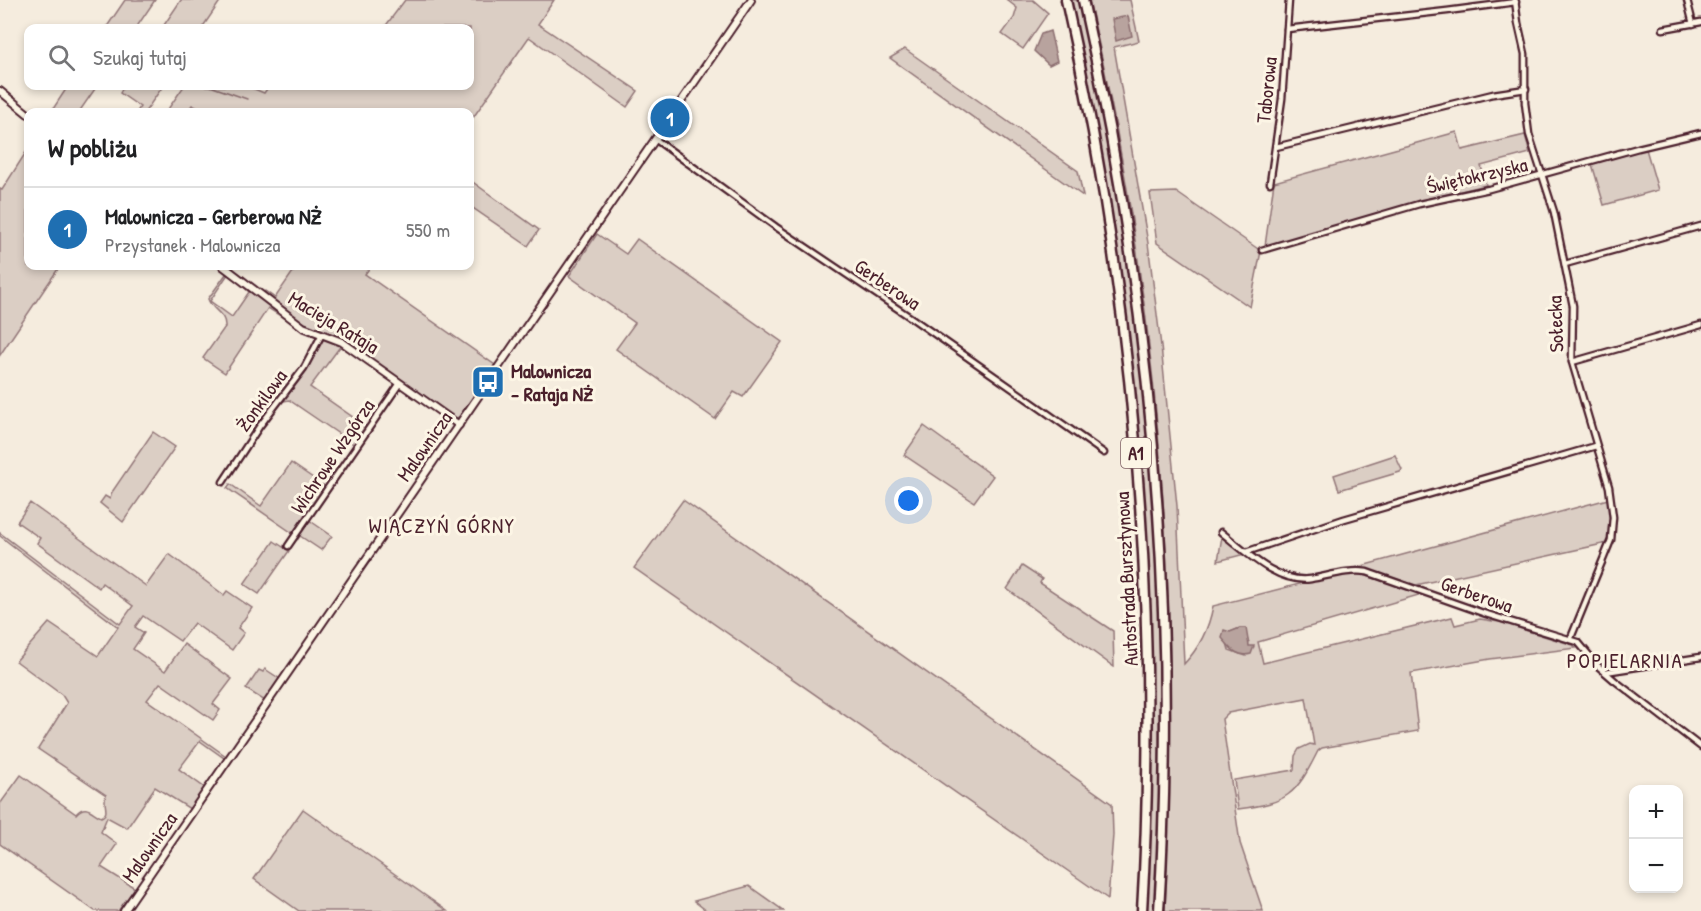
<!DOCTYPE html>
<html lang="pl">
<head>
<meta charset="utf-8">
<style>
  body { margin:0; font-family:"Patrick Hand",sans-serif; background:#f2f2f2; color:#202124 }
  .controls { position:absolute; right:18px; bottom:18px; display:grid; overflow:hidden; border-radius:12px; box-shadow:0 3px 9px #0003 }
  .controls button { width:54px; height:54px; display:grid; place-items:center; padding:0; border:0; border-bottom:2px solid #e0e0e0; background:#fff; color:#202124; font:30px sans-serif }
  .you { position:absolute; left:909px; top:501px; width:21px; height:21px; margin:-15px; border:4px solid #fff; border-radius:50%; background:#1a73e8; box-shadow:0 0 0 9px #1a73e833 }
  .badge { display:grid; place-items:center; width:39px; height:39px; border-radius:50%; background:#1f6fb2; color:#fff; font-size:20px; font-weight:700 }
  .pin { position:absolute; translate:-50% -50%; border:3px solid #fff; box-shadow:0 2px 6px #0006 }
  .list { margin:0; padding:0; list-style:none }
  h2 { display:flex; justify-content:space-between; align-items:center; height:78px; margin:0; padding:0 24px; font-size:26px }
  h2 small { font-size:20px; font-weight:400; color:#757577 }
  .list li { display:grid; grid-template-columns:39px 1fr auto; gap:18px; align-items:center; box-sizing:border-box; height:84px; padding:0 24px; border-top:2px solid #e0e0e0 }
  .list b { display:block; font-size:22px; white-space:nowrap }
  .list p { margin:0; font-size:20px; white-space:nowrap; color:#757577 }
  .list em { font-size:20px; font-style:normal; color:#757577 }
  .icon { flex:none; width:33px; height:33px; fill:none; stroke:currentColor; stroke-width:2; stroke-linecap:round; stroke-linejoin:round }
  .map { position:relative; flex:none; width:1701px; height:911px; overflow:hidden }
  .search { position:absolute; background:#fff; box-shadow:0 3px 9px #0003; left:24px; top:24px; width:450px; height:66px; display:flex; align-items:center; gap:15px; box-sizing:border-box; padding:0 21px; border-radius:12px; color:#757577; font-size:22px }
  .panel { position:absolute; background:#fff; box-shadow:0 3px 9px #0003; left:24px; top:108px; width:450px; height:162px; border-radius:12px }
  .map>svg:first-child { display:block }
  .green { fill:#dbcec4; stroke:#927678; stroke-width:1.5; fill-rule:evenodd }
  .water { fill:#b8a39e; stroke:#8c6e70; stroke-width:1.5 }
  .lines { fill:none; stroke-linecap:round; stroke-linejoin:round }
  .stream { stroke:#8c6e70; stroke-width:1.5 }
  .street-casing { stroke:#4a1f2b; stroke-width:9 }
  .secondary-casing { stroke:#4a1f2b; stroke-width:10 }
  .highway-casing { stroke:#4a1f2b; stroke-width:13 }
  .street { stroke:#fcf5e5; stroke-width:4.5 }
  .secondary { stroke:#fcf5e5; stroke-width:6 }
  .highway { stroke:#fcf5e5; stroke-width:8 }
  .labels { text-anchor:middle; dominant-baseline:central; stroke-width:6; stroke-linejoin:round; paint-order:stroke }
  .shield { fill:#fcf5e5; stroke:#7f5f63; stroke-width:1.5 }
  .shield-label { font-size:18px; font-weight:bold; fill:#4a1f2b }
  .street-label { font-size:20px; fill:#4a1f2b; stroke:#fcf5e5 }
  .poi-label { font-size:20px; font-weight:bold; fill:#4a1f2b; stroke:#fcf5e5; text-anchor:start }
  .neighbourhood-label { font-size:21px; letter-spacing:1.5px; fill:#4a1f2b; stroke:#fcf5e5 }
</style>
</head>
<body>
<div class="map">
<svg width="1701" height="911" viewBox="0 0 1701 911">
  <rect width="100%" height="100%" fill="#f5ecde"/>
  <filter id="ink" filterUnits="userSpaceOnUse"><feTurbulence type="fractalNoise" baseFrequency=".0167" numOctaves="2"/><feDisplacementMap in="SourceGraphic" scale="12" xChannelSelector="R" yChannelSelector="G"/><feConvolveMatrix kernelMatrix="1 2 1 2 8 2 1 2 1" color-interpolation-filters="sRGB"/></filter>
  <g filter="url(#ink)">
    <!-- green -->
    <g class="green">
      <polygon points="125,0 155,0 136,28 106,28"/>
      <polygon points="181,0 221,0 202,28 162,28"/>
      <polygon points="405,0 554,0 538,24 638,91 627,107 529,37 470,122 470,112 206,112 192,105 187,112 166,112 184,86 247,86 264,93 269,86 470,86 470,28 384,28"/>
      <polygon points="1007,0 1033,0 1048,13 1023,49 1002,34 1014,18 1017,8"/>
      <path d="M 1069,0 L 1079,0 C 1103,116 1125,232 1139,350 C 1160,536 1164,723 1155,911 L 1146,911 C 1155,702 1150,493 1121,286 C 1108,190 1089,95 1069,0 Z"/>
      <path d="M 1089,0 L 1130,0 L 1139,41 L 1114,47 L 1148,243 L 1161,346 L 1177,506 L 1184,664 C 1199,648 1209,628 1213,606 L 1323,578 L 1358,573 L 1422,594 L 1258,642 L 1263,663 L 1452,617 L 1455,625 L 1480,619 L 1499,622 L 1573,645 L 1576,648 L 1490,659 L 1411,673 L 1418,731 L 1322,748 L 1318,751 C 1296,795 1288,803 1238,809 L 1234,780 L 1294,770 L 1295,756 L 1299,749 L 1310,744 L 1314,745 L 1306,698 L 1228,713 L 1222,719 L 1240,843 L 1263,911 L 1165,911 C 1169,816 1172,721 1169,625 C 1163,417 1137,203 1089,0 ZM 1240,628 L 1249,642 L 1246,656 L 1229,650 L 1227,643 L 1230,632 Z"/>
      <polygon points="905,49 1078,171 1083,196 890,58"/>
      <polygon points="68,86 97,86 79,112 51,112"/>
      <polygon points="124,86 163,86 145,112 137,112 140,107 120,93"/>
      <polygon points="1457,132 1462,150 1525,135 1530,153 1481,166 1486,185 1415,202 1265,246 1274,182"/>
      <polygon points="28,149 28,266 60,266 0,355 0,189 2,190"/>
      <polygon points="1646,149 1658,190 1604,205 1592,164"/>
      <polygon points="470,180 539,230 528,246 470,206"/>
      <polygon points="1176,192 1261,251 1250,307 1157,243 1150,193"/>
      <polygon points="597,234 626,254 637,239 782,342 743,397 734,392 715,419 616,349 635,323 569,276"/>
      <polygon points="297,266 371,266 365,274 495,365 486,378 483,380 485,383 462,416 456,418 446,413 339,338 304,325 263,294 265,291 275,298"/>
      <path d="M 226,274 L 231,274 L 238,282 L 228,274 L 210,301 L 232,317 L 249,292 L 242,285 L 243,284 L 278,311 L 279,315 L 268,308 L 225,373 L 203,358 L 225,327 C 226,313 212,311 208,299 Z"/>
      <polygon points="326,338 342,344 310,387 367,427 355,445 289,400 279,402 321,341"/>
      <polygon points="924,426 993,476 974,502 904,455"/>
      <polygon points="153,432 175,447 123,522 100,503 105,496 110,499 112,492"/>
      <polygon points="1395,455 1402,470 1400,472 1339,490 1334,475"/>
      <polygon points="291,463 326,487 294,534 227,488 230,484 261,506"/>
      <polygon points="1608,499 1610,527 1607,543 1416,585 1358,567"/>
      <polygon points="683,500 1112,804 1113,835 1108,899 634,568"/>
      <path d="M 30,503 L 146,586 L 169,554 L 224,595 L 227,591 L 252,608 L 238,628 L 244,633 L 232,650 L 194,623 L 180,641 L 143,616 L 135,627 L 144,633 L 133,649 L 165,671 L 184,644 L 232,679 L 213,704 L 220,710 L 213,720 L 160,683 L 147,700 L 226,756 L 224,758 L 200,741 L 179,769 L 205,788 L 190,809 L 155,787 L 127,828 L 107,817 L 101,832 L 117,844 L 101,867 L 135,888 L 118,911 L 95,911 L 0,844 L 0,804 L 21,775 L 76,814 C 86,803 91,812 101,817 C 111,813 102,804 106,795 L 38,749 L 67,703 L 62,695 L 16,661 L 49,623 L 98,656 L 118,627 L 0,536 L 0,533 L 120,624 L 133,606 L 102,583 L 99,588 L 37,543 L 40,538 L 17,522 Z"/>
      <polygon points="309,520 332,536 321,550 300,536 298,539 297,536"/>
      <polygon points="1222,536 1245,554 1218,561"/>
      <polygon points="274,541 289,551 259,594 244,584"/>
      <polygon points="1022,566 1042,579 1040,583 1113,631 1114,667 1007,589"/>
      <polygon points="265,669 280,679 265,701 246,689 259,670 263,672"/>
      <polygon points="303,809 447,911 299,911 254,879"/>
      <polygon points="749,886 784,911 707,911 694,901"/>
    </g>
    <!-- water -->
    <g class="water">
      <polygon points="1128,16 1132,36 1116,41 1112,19"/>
      <polygon points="1050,31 1057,61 1049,65 1034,51 1041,34"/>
      <path d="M 1240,628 L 1246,628 L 1249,646 L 1254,646 L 1251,654 C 1236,658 1230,647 1222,638 L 1224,630 L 1230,632 Z"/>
    </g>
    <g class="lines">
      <!-- stream -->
      <polyline class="stream" points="210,86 247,99"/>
      <defs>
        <g id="street">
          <polyline points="1515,0 1518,23 1525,54 1525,103 1529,134 1554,212 1573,306 1572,362 1609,487 1613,517 1611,540 1570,640"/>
          <polyline points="1687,0 1693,24"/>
          <polyline points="1287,29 1447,11 1516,2"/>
          <polyline points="1663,29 1701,22"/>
          <polyline points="655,139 776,227 913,319 1104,453"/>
          <polyline points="1276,147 1493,94 1526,89"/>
          <polyline points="1270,183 1282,99 1289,0"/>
          <polyline points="1262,250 1419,204 1489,189 1638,148 1701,133"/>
          <polyline points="1565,264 1701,226"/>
          <polyline points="1572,362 1701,325"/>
          <polyline points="223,482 259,427 304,368 322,334"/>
          <path d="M 1221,532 C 1245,551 1277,584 1311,579 C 1329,576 1348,569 1367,572 L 1486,614 L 1578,642 L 1598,666 L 1614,680 L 1701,747"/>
          <polyline points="288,546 400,383"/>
          <polyline points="1246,552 1344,519 1596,446"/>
          <polyline points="1605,672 1701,657"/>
        </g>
        <g id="secondary">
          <polyline points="0,91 28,114"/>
          <polyline points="223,266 303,327 342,342 459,425"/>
          <polyline points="124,911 751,0"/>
        </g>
        <g id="highway">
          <path d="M 1066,0 C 1133,298 1160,606 1142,911"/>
          <path d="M 1083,0 C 1150,298 1178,606 1159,911"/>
        </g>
      </defs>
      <!-- street casing -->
      <use href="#street" class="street-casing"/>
      <!-- secondary casing -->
      <use href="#secondary" class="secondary-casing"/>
      <!-- highway casing -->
      <use href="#highway" class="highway-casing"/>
      <!-- street -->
      <use href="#street" class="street"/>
      <!-- secondary -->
      <use href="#secondary" class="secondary"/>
      <!-- highway -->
      <use href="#highway" class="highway"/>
    </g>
  </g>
  <!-- icons -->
  <defs>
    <symbol id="bus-square" viewBox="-11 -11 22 22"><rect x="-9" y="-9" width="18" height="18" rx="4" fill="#1f6fb2" stroke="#fcf5e5"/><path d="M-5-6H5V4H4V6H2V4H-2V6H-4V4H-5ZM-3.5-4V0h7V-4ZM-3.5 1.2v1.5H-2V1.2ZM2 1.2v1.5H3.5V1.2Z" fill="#fff"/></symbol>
  </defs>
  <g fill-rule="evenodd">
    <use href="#bus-square" x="469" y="363" width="38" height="38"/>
  </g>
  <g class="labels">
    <!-- shield labels -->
    <rect class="shield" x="1121" y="438" width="30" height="30" rx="4.5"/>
    <g class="shield-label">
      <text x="1136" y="453">A1</text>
    </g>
    <!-- street labels -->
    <g class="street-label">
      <text transform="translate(1266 90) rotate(-84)">Taborowa</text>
      <text transform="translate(1477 175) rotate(-13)">Świętokrzyska</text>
      <text transform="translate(888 284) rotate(34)">Gerberowa</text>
      <text transform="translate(334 322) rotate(31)">Macieja Rataja</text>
      <text transform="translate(1555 324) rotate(-92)">Sołecka</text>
      <text transform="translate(261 400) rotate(-54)">Żonkilowa</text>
      <text transform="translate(424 446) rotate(-55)">Malownicza</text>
      <text transform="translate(332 456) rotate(-56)">Wichrowe Wzgórza</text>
      <text transform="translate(1126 579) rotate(-93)">Autostrada Bursztynowa</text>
      <text transform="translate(1477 594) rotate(19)">Gerberowa</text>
      <text transform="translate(149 847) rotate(-55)">Malownicza</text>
    </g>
    <!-- poi labels -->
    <g class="poi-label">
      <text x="511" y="370">Malownicza<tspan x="511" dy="23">- Rataja NŻ</tspan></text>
    </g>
    <!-- neighbourhood labels -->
    <g class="neighbourhood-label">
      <text x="442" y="525">WIĄCZYŃ GÓRNY</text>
      <text x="1625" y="660">POPIELARNIA</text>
    </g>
  </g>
</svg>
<div class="controls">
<button>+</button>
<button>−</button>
</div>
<div class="you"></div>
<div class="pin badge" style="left:670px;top:118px">1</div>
<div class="search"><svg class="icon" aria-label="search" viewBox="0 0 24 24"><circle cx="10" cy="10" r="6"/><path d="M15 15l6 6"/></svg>Szukaj tutaj</div>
<section class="panel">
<h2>W pobliżu<small></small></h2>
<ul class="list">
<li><span class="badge">1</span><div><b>Malownicza - Gerberowa NŻ</b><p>Przystanek · Malownicza</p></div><em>550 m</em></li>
</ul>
</section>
</div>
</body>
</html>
